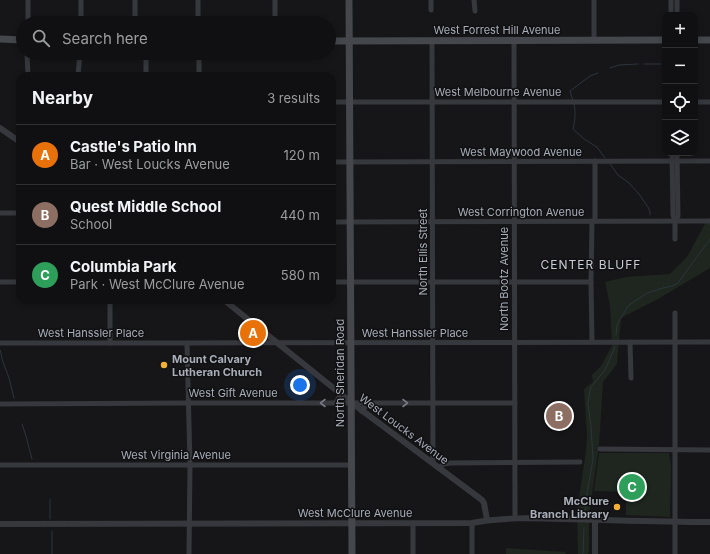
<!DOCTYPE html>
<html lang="en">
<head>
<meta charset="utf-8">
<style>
  body { margin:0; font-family:Inter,sans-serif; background:#1e1e20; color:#f1f3f6 }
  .controls { position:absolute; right:12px; top:12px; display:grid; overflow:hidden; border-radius:8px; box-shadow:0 2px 6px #0003 }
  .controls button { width:36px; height:36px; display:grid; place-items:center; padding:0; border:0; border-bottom:1px solid #303032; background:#101012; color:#f1f3f6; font:20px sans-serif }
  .you { position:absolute; left:300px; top:385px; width:14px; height:14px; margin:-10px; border:3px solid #fff; border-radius:50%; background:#1a73e8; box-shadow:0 0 0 6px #1a73e833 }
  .badge { display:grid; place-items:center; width:26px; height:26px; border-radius:50%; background:#ea580c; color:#fff; font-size:13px; font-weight:700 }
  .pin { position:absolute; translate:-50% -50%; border:2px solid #fff; box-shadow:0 1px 4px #0006 }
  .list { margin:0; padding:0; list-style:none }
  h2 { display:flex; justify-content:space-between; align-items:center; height:52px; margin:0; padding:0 16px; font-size:17px }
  h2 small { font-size:13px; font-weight:400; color:#9c9d9f }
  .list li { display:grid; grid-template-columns:26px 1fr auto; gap:12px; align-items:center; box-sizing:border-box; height:60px; padding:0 16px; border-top:1px solid #303032 }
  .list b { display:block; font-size:15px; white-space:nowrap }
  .list p { margin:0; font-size:13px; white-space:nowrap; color:#9c9d9f }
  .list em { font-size:13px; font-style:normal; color:#9c9d9f }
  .icon { flex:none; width:22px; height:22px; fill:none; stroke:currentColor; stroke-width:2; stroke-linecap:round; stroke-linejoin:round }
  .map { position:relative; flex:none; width:710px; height:554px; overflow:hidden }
  .search { position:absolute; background:#101012; box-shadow:0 2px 6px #0003; left:16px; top:16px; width:320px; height:44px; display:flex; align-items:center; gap:10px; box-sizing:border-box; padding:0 14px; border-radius:22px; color:#9c9d9f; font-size:15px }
  .panel { position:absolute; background:#101012; box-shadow:0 2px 6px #0003; left:16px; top:72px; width:320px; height:232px; border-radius:12px }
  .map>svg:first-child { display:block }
  .green { fill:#1e261f }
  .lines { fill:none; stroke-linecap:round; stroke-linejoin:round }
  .stream { stroke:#2c353c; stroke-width:1 }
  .minor { stroke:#37383d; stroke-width:5 }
  .tertiary { stroke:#37383d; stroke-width:6 }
  .secondary { stroke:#45474d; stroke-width:7 }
  .oneway { stroke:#757881 }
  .poi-dot { fill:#f2b134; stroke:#111113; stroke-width:1.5 }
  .labels { text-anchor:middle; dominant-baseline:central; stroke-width:3; stroke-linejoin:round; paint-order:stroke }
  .street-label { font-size:11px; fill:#a8adb8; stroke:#111113 }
  .poi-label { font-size:11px; font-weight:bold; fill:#a8adb8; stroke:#111113; text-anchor:start }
  .neighbourhood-label { font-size:12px; letter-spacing:1px; fill:#c9ccd4; stroke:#111113 }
</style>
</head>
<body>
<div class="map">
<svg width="710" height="554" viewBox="0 0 710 554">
  <rect width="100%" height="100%" fill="#161618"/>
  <!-- green -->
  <g class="green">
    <polygon points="710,218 710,268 658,299 621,318 617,364 603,382 599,446 589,515 589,552 588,554 578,554 577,511 586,451 587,435 584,389 593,382 592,375 601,366 612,346 610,305 605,282 626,277 670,274 687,257 705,224"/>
    <polygon points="599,453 669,453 671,466 670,517 626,515 626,492 594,491"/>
    <polygon points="506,548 566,552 565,554 506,554"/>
  </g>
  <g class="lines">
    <!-- stream -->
    <g class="stream">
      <polyline points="644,64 661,64"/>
      <polyline points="610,68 619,65 638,64"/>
      <polyline points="573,101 570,91 590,76 598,73"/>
      <path d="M 574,104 C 576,113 575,120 573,129 L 584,139 L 597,147 L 605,158"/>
      <polyline points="610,164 618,175 629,183 639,194 648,207 650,212 650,215"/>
      <polyline points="616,335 617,325 628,306 647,293 663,288 672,286 678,283 710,239"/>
      <polyline points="0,350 1,353 2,359 9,378 14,398"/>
      <polyline points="22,424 26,436 32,459"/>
      <polyline points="50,499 50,519"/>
      <polyline points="585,514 586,499 593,459 591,426 588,404 589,396 591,387 605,370 615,347"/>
      <polyline points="52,531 52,554"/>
      <polyline points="583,554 584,528"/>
    </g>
    <!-- minor -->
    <g class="minor">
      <polyline points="28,0 28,23"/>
      <polyline points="81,0 81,23"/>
      <polyline points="198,0 198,23"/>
      <polyline points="275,0 275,23"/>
      <polyline points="431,0 431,10"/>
      <polyline points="474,0 475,11"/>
      <polyline points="594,0 594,40"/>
      <polyline points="671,0 671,15"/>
      <polyline points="677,15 677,0"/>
      <polyline points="135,23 135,0"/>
      <polyline points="514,40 515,518"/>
      <polyline points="432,41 433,463"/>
      <polyline points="27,53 28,76"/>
      <polyline points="146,53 146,76"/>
      <polyline points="199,53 199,76"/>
      <polyline points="78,76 80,53"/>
      <polyline points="332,102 665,102"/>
      <polyline points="695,102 710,102"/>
      <polyline points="672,153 673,215 675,221"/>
      <polyline points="595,161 595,221"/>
      <polyline points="332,162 710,161"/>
      <polyline points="0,213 20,213"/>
      <polyline points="592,221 591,282 592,342"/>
      <polyline points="332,222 710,221"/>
      <polyline points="675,239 675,221 678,216 677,153"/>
      <polyline points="0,282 20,282"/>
      <polyline points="332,282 591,282"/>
      <polyline points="675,313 675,554"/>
      <polyline points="630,342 631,378"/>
      <polyline points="0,343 187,343 710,342"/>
      <polyline points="110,343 110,300"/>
      <polyline points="187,343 190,465 189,554"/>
      <polyline points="0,404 188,403 515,403"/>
      <polyline points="600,449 710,450"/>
      <polyline points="0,465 352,465"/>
      <polyline points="438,468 444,464 450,463 580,462"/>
      <polyline points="413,554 413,523"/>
      <polyline points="472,554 472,523"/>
    </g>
    <!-- tertiary -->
    <g class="tertiary">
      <polyline points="0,128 20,142"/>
      <polyline points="224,300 352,403 482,500 484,503 487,520"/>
      <polyline points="336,403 341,395"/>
      <polyline points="362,411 367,403"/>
      <path d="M 0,524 L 472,523 C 502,517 533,518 563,519 C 612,520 661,522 710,522"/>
      <polyline points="595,554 595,519"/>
    </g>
    <!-- secondary -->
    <g class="secondary">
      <polyline points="349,0 352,554"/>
      <polyline points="0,39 23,40"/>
      <polyline points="695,40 710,40"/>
      <polyline points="329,41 665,40"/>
    </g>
  </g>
  <!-- one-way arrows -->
  <defs><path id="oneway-chevron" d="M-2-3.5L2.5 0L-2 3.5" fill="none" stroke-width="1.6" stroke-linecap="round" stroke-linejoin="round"/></defs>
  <g class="oneway">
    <use href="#oneway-chevron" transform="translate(323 403) rotate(-180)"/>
    <use href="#oneway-chevron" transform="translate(405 403)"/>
  </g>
  <!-- markers -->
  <g class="poi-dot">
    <circle cx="164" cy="365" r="4"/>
    <circle cx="617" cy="507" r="4"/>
  </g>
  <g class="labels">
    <!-- street labels -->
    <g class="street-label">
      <text x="497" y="30">West Forrest Hill Avenue</text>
      <text x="498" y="92">West Melbourne Avenue</text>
      <text x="521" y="152">West Maywood Avenue</text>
      <text x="521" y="212">West Corrington Avenue</text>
      <text transform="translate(423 252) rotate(-90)">North Ellis Street</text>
      <text transform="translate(504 279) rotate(-90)">North Bootz Avenue</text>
      <text x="91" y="333">West Hanssler Place</text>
      <text x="415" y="333">West Hanssler Place</text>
      <text transform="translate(340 373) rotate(-90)">North Sheridan Road</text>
      <text x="233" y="393">West Gift Avenue</text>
      <text transform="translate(404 429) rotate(37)">West Loucks Avenue</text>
      <text x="176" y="455">West Virginia Avenue</text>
      <text x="355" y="513">West McClure Avenue</text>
    </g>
    <!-- poi labels -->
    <g class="poi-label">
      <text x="172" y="359">Mount Calvary<tspan x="172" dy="13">Lutheran Church</tspan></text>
      <text x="609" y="501" text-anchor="end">McClure<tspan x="609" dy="13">Branch Library</tspan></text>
    </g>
    <!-- neighbourhood labels -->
    <g class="neighbourhood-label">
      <text x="591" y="264">CENTER BLUFF</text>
    </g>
  </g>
</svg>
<div class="controls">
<button>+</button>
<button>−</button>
<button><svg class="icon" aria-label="locate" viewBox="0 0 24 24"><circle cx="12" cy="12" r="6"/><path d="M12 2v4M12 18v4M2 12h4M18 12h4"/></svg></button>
<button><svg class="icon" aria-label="layers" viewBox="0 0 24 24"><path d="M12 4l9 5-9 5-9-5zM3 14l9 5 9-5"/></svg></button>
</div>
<div class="you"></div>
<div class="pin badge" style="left:253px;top:333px;background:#e8710a">A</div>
<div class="pin badge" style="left:559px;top:416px;background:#8d6e63">B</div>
<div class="pin badge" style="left:632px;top:487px;background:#2e9e5b">C</div>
<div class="search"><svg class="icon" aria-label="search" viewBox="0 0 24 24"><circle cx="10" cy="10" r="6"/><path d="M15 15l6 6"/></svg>Search here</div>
<section class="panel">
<h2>Nearby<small>3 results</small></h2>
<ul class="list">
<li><span class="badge" style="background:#e8710a">A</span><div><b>Castle's Patio Inn</b><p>Bar · West Loucks Avenue</p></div><em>120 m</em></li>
<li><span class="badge" style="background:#8d6e63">B</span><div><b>Quest Middle School</b><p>School</p></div><em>440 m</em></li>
<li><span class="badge" style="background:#2e9e5b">C</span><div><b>Columbia Park</b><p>Park · West McClure Avenue</p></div><em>580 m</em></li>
</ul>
</section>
</div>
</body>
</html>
